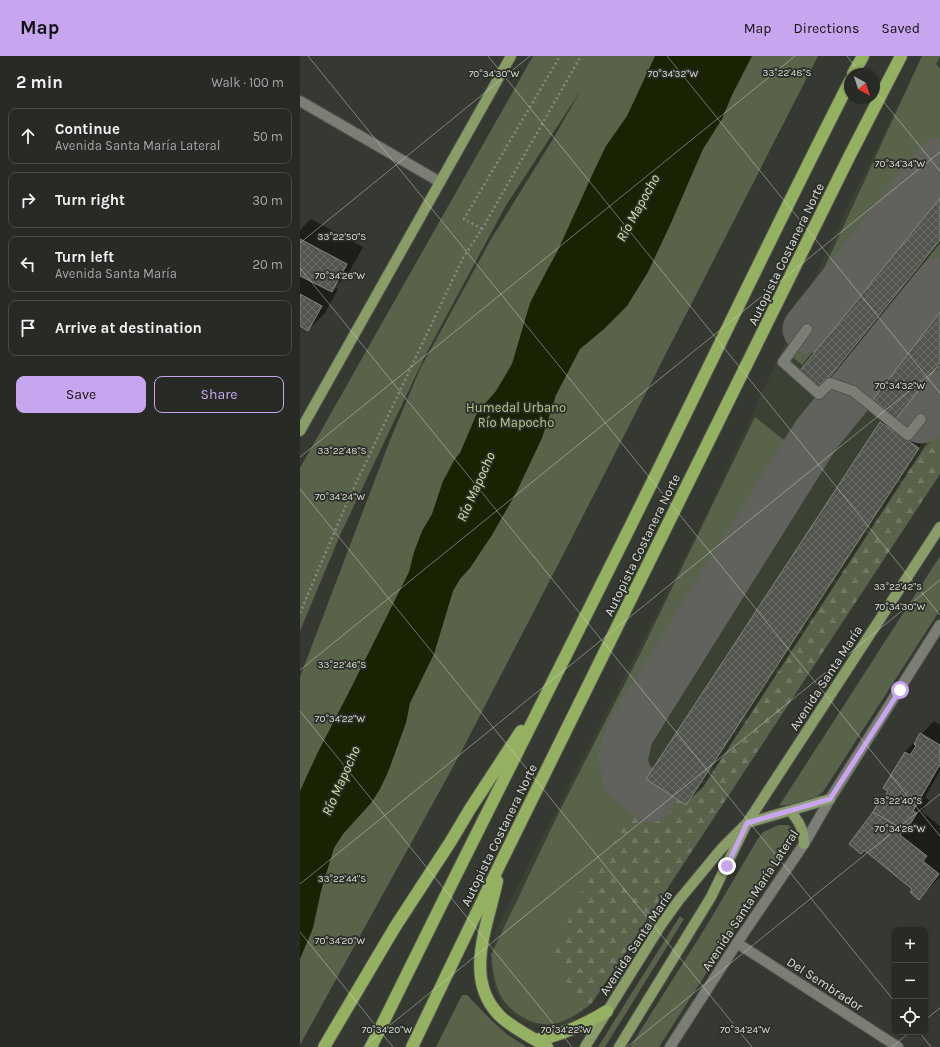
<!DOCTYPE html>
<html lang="en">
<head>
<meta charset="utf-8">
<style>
  body { margin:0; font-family:Karla,sans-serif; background:#343732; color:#f1f3f6 }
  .controls { position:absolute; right:12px; bottom:12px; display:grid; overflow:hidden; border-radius:8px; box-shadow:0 1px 3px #0004 }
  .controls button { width:36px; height:36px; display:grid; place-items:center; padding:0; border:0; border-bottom:1px solid #444742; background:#282b25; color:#f1f3f6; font:20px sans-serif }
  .compass { position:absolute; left:544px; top:12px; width:36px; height:36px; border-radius:50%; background:#282b25; box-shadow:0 1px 3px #0004; rotate:141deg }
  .stop { position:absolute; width:12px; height:12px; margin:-9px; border:3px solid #c8a6ef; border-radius:50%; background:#fff }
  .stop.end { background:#c8a6ef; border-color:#fff; box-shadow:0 1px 4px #0008 }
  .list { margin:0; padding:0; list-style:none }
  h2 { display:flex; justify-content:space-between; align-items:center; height:52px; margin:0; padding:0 16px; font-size:17px }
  h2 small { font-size:13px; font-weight:400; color:#a5a7a7 }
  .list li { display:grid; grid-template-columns:26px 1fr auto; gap:12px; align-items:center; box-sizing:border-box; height:56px; margin:0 8px 8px; padding:0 8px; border:1px solid #444742; border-radius:8px }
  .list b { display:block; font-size:15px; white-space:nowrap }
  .list p { margin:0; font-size:13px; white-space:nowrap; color:#a5a7a7 }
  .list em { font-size:13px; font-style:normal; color:#a5a7a7 }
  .actions { display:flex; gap:8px; padding:12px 16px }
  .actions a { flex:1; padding:9px 0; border:1px solid #c8a6ef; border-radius:8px; text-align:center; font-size:14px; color:#c8a6ef }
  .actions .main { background:#c8a6ef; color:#111 }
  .icon { flex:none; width:22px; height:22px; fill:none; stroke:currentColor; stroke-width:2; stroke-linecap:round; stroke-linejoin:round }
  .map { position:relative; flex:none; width:640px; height:991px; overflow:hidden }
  header { display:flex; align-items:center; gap:24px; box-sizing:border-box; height:56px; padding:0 20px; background:#c8a6ef; color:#111 }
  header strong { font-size:19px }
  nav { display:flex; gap:22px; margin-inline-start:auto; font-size:14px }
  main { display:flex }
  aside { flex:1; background:#282b25 }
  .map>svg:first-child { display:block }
  .built { fill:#3b4133 }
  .green { fill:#59634a }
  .forest { fill:url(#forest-firs) }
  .water { fill:#192304 }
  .shadow { fill:#0007; fill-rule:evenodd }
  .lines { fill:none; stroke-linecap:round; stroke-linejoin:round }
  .taxiway { stroke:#60625b; stroke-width:49 }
  .building { fill:url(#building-cross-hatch); stroke:#83877d }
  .minor-casing { stroke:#52554f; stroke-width:12 }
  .major-casing { stroke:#52554f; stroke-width:12 }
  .highway-casing { stroke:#52554f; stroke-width:14 }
  .path { stroke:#878983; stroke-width:2.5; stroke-dasharray:2 3; stroke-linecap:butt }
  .minor { stroke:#7a7e75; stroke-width:10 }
  .major { stroke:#8a9d69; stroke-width:10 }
  .highway { stroke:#94b161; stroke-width:12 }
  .route { stroke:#c8a6ef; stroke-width:5 }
  .ticks { fill:none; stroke:#dcded9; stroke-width:1; stroke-opacity:0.45 }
  .labels { text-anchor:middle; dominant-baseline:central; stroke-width:3.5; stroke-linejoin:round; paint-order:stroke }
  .street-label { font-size:13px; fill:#dcded9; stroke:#2c2f27 }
  .park-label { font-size:13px; fill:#b2c98e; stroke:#2c2f27 }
  .water-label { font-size:14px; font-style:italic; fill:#cce4a8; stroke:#2c2f27 }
  .ticks-label { font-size:10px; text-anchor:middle; fill:#dcded9; stroke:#2c2f27; stroke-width:3.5; stroke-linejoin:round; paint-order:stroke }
</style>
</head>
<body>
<header>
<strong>Map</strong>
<nav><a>Map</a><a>Directions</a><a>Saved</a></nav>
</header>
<main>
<aside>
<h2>2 min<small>Walk · 100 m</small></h2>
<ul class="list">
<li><svg class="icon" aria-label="ahead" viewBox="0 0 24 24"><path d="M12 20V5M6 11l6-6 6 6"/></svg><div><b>Continue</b><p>Avenida Santa María Lateral</p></div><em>50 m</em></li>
<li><svg class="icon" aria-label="right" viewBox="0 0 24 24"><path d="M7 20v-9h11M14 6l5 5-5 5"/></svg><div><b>Turn right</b></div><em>30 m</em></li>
<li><svg class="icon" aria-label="left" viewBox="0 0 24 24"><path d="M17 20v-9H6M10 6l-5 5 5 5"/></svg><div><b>Turn left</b><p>Avenida Santa María</p></div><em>20 m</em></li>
<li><svg class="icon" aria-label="arrive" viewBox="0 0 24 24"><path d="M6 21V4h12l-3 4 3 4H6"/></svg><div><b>Arrive at destination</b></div></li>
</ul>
<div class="actions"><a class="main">Save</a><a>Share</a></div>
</aside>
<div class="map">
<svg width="640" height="991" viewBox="0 0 640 991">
  <defs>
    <pattern id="forest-firs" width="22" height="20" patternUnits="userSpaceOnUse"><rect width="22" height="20" fill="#59634a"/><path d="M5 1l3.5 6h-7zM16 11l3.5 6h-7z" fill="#707964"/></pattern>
    <pattern id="building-cross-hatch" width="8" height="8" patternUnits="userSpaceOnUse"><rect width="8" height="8" fill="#52554d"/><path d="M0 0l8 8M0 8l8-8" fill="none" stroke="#6a6d66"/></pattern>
  </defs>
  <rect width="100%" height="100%" fill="#363931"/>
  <!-- built -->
  <polygon class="built" points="622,0 640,0 640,418 291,948 284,956 274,964 263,970 252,972 235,971 219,964 204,952 196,936 190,910 195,877 203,860 408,455 548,150"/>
  <!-- green -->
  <g class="green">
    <polygon points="233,0 518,0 261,503 159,700 0,989 0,621 90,384 120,313 190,185 253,83 281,34 205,151 127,296 41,477 0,575 0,412"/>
    <polygon points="622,0 640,0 636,8 640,13 640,89 497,271"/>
    <polygon points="640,119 640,137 502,309 491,300"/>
    <polygon points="640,185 640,209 544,329 531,320"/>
    <polygon points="640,238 640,256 572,345 562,335"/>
    <polygon points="640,307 640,324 604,370 596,363"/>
    <polygon points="640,345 640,373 626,390 613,380"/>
    <path d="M 455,361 L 494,392 L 354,612 L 312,681 L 312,701 L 317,723 L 390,777 L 278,949 L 281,955 C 272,961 264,966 253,968 C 233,971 208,956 200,938 C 194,926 193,912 191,899 L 259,756 L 340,598 Z"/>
    <polygon points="640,500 640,554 523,736 511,745 479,750"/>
    <polygon points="479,769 488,769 493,773 494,780 359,991 330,991 407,869 457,784 463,776"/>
    <polygon points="380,860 384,863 305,991 298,991"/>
    <polygon points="162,939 167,939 190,963 208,979 227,991 136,991"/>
  </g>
  <!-- forest -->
  <polygon class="forest" points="640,373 640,418 302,932 291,948 281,955 253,898 282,835 337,750 351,757 365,735 386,748 622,387 627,390"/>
  <!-- water -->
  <polygon class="water" points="355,0 452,0 432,39 422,63 403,93 371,167 348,216 327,250 304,273 280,293 256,339 242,382 216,437 192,479 170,512 160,523 153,535 134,598 110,647 106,667 88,716 80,733 71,747 43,778 34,792 21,835 13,872 0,903 0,735 17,698 49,636 109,516 114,496 122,475 132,458 143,425 155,403 160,397 177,357 196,335 212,308 230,247 245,218 258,194 294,115 306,90 327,60"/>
  <!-- shadow -->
  <g class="shadow">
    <polygon points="640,144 640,187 536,316 519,332"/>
    <polygon points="11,163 63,191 48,218 35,231 38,233 25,257 8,274 0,270 0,174"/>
    <polygon points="640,257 640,310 613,345 604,354 635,375 403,731 386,747 580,367 590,357"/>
    <path d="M 634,665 L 640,669 L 640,715 L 625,741 L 629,744 L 622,756 L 640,770 L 640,821 L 619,842 L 574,757 L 582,743 L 590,735 L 605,696 ZM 607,769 L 610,769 L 603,776 L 603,773 Z"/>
  </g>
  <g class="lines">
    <!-- taxiway -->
    <g class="taxiway">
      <polyline points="507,273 640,106"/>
      <polyline points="621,363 640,339"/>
      <polyline points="350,742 327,722 323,703 329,678 516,379 640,226"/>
    </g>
  </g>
  <!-- building -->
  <g class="building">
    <polygon points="640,142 640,184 519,334 498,317"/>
    <polygon points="0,183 47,208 32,236 0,220"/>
    <polygon points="0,238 22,250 8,275 0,270"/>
    <polygon points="640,256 640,307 596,363 572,345"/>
    <polygon points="580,366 619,392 386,749 346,723"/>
    <polygon points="620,677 640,689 640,710 639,710 613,755 617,757 609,770 606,769 604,774 573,756 581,742 583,744 588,735 583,732 605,696 610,699 616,690 614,688"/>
    <polygon points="573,756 604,774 600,779 627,800 623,805 639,818 619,844 610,836 612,833 564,794 561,798 549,788"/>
  </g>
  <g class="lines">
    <defs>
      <g id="minor">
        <polyline points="0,45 140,126"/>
        <polyline points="507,273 483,306 519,338 530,327 553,335 608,379 621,363"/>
        <polyline points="437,887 598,991"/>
        <polyline points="370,991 437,887 504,788 530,743 640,569"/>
      </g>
      <g id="major">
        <polyline points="0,375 211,0"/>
        <path d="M 490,755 C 499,765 504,774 504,788"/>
        <polyline points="285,991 361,869 379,844 422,792 447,767 530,743"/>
        <polyline points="319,991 411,841 447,767 640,471"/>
      </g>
      <g id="highway">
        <polyline points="553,18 563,0"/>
        <path d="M 197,825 C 188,869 162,924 201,961 C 214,973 232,981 247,991"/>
        <path d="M 236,984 C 262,979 284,969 307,955"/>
        <polyline points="24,991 95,871 151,785 170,753 221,675"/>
        <path d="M 71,991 C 155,819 242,648 327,477 C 402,326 474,174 550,25"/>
        <polyline points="112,991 201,806 549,101 601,0"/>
      </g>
    </defs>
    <!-- minor casing -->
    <use href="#minor" class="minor-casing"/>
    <!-- major casing -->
    <use href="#major" class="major-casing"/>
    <!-- highway casing -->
    <use href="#highway" class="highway-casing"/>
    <!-- path -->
    <g class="path">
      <polyline points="182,173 164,163 260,0"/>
      <polyline points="0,557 49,442 163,202 182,173 281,0"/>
    </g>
    <!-- minor -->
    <use href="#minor" class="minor"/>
    <!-- major -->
    <use href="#major" class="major"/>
    <!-- highway -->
    <use href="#highway" class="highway"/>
  </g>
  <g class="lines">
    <!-- route -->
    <polyline class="route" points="427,810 447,767 530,743 600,634"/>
  </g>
  <!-- ticks -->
  <path class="ticks" d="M 8,0 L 640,780M 188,0 L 640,559M 367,0 L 640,337M 547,0 L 561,18M 574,34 L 640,115M 0,187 L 230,0M 0,212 L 595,946M 0,401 L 495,0M 0,433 L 452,991M 0,614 L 640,96M 0,655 L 272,991M 0,828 L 640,310M 0,876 L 93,991M 625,964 L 640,952M 619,976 L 631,991M 63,991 L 640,524M 327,991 L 640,738M 592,991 L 610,976"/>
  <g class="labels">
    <!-- street labels -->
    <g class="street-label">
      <text transform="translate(486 198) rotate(-64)">Autopista Costanera Norte</text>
      <text transform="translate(342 489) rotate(-64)">Autopista Costanera Norte</text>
      <text transform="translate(526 622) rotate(-57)">Avenida Santa María</text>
      <text transform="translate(199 779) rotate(-64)">Autopista Costanera Norte</text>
      <text transform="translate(450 844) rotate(-57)">Avenida Santa María Lateral</text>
      <text transform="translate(336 887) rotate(-57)">Avenida Santa María</text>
      <text transform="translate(525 928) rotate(33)">Del Sembrador</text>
    </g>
    <!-- park labels -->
    <g class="park-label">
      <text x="216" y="351">Humedal Urbano<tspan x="216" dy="15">Río Mapocho</tspan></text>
    </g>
    <!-- water labels -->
    <g class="water-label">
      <text transform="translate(338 152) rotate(-61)">Río Mapocho</text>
      <text transform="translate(176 431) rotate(-66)">Río Mapocho</text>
      <text transform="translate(41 725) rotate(-66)">Río Mapocho</text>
    </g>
  </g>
  <g class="ticks-label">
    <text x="487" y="20">33°22'48"S</text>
    <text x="194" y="21">70°34'30"W</text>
    <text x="373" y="21">70°34'32"W</text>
    <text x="600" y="111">70°34'34"W</text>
    <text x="42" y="184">33°22'50"S</text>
    <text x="40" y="223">70°34'26"W</text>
    <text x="600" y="333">70°34'32"W</text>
    <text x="42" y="398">33°22'48"S</text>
    <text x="40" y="444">70°34'24"W</text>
    <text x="598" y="534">33°22'42"S</text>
    <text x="600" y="554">70°34'30"W</text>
    <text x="42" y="612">33°22'46"S</text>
    <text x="40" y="666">70°34'22"W</text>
    <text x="598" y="748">33°22'40"S</text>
    <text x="600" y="776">70°34'28"W</text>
    <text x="42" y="826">33°22'44"S</text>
    <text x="40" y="888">70°34'20"W</text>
    <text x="87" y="977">70°34'20"W</text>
    <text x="266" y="977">70°34'22"W</text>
    <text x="445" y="977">70°34'24"W</text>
  </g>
</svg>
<div class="controls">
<button>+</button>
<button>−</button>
<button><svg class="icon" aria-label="locate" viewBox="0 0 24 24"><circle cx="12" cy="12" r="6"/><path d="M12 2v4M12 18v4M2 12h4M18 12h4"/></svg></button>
</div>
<svg class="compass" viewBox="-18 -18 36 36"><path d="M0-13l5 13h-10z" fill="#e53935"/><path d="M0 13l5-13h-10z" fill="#a5a7a7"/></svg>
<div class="stop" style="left:600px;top:634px"></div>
<div class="stop end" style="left:427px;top:810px"></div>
</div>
</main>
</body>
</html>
